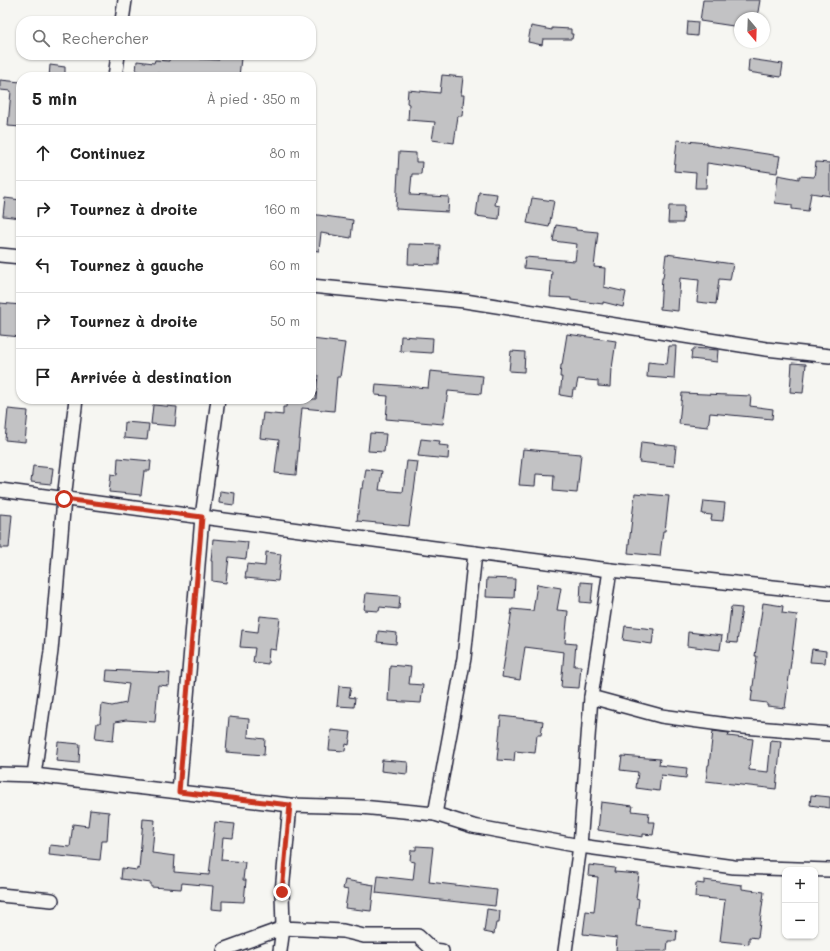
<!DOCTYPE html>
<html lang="fr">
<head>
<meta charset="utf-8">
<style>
  body { margin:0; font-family:Mali,sans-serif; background:#f6f6f6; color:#222 }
  .controls { position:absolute; right:12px; bottom:12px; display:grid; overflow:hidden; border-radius:8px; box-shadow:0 1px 3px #0004 }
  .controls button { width:36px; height:36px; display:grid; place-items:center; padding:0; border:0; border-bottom:1px solid #e0e0e0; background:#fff; color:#222; font:20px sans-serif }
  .compass { position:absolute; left:734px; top:12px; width:36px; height:36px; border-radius:50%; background:#fff; box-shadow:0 1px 3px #0004; rotate:161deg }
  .stop { position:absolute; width:12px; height:12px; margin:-9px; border:3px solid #c8321e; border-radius:50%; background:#fff }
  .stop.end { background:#c8321e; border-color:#fff; box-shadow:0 1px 4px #0008 }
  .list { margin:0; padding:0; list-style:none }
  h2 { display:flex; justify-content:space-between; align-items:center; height:52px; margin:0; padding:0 16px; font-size:17px }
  h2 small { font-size:13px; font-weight:400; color:#767676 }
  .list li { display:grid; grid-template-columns:26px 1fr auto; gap:12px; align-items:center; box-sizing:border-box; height:56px; padding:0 16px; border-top:1px solid #e0e0e0 }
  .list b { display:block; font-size:15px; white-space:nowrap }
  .list em { font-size:13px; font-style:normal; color:#767676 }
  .icon { flex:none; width:22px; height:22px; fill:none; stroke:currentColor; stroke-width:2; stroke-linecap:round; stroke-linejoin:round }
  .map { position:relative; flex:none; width:830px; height:951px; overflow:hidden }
  .search { position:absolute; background:#fff; box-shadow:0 1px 3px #0004; left:16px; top:16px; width:300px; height:44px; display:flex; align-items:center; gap:10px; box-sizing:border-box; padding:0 14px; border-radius:16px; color:#767676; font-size:15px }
  .panel { position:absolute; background:#fff; box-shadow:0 1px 3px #0004; left:16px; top:72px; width:300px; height:332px; border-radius:16px }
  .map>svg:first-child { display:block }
  .building { fill:#c2c2c4; stroke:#22223b }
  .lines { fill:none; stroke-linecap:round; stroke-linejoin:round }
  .minor-casing { stroke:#22223b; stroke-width:16 }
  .minor { stroke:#f6f6f2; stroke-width:13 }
  .route { stroke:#c8321e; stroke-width:5 }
</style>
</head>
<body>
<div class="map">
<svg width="830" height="951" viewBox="0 0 830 951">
  <rect width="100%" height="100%" fill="#f6f6f2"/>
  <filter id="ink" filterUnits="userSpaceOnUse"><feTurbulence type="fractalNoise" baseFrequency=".025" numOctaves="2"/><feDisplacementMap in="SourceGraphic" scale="8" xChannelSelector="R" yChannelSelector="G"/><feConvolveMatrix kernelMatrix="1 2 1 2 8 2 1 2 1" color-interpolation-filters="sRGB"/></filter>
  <g filter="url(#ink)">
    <!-- building -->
    <g class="building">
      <polygon points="703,0 760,0 757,18 740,18 740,27 700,21"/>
      <polygon points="688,21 698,22 697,36 687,35"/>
      <polygon points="531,26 552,30 552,28 571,29 571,34 573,34 572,39 543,39 542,45 528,42"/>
      <polygon points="170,55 190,55 200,56 200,59 219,60 220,55 236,55 236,57 241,58 239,77 192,77 136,71 137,61 154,63 155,60 169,61"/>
      <polygon points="749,59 783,64 781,77 748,72"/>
      <polygon points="50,65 65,67 65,77 49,77"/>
      <polygon points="442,75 463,77 461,95 464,95 462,116 458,116 454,143 432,140 435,122 408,120 409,104 407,103 408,90 440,93"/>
      <polygon points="0,80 21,82 21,127 8,126 11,91 0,90"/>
      <polygon points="677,140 707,143 707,145 780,156 777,173 707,163 706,188 695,188 696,173 674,171"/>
      <polygon points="399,152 416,153 416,162 422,162 421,174 412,174 410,195 449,197 448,212 396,209"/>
      <polygon points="816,162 830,163 830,196 811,193 808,211 792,209 792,205 775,203 778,175 799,179 799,176 814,177"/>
      <polygon points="479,192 497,194 495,205 500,206 499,219 476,216"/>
      <polygon points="5,198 21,200 21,218 3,216"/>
      <polygon points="532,198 554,201 549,227 527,223"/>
      <polygon points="669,206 684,206 683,223 668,223"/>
      <polygon points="311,214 353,220 351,238 321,233 319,251 311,250"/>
      <polygon points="556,225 576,228 576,230 598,232 594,267 605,268 604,287 626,292 623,307 603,302 603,304 571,300 571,298 550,297 552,271 524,268 525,257 575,261 577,244 553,241"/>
      <polygon points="409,244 440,245 439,265 408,264"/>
      <polygon points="666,254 697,258 697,259 733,264 730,280 719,279 716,304 697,302 699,280 680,278 678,311 660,309 662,278 663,278"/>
      <polygon points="0,303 21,305 21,337 0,335"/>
      <polygon points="567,334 616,341 612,368 611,368 610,387 598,386 598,381 578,379 576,389 573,389 572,397 560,395 562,377 560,377 561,365 562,365"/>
      <polygon points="401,336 433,338 432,353 400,351"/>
      <polygon points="312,339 345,343 340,377 337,377 334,411 302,408 296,475 275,473 279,440 260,438 263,413 283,415 283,407 286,407 287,399 316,399 318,375 311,374"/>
      <polygon points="669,346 676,346 674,379 647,377 648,362 667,364"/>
      <polygon points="694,348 718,350 717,362 691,359 692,350 694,350"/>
      <polygon points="511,351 525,352 524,372 509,371"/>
      <polygon points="792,363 806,364 803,393 790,392"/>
      <polygon points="430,371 483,376 481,394 448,391 443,424 386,419 388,396 375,395 376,384 428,388"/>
      <polygon points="682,393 751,396 750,406 773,409 772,419 710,413 708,427 679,424"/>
      <polygon points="153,405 177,407 175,426 151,424"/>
      <polygon points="8,409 28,411 25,442 5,440"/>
      <polygon points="125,422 149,424 147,440 124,438"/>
      <polygon points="370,433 386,434 384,452 368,451"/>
      <polygon points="421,439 440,441 439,445 449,446 448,459 418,456"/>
      <polygon points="641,442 676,446 674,466 639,462"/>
      <polygon points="523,449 581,454 577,493 553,491 554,475 536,474 535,486 519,485"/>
      <polygon points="118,458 151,461 150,471 144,471 141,495 109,492 111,474 117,475"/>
      <polygon points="407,461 418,462 409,526 357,521 361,488 363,488 366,469 382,471 379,490 403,492"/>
      <polygon points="33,466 53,468 51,484 31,482"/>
      <polygon points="220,491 235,493 234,505 219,503"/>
      <polygon points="635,493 669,496 665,531 663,531 660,556 628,553"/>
      <polygon points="704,501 725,503 723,521 711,520 712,515 702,514"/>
      <polygon points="0,514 12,515 9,548 0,548"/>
      <polygon points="213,539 248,542 246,559 229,557 226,583 212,581 212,561 211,561"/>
      <polygon points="266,552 281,554 278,581 245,578 247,564 265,566"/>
      <polygon points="487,578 515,579 514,598 486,597"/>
      <polygon points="581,582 593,583 591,603 580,602"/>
      <polygon points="537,584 561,588 557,610 568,611 565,643 576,644 574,666 581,666 579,688 561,687 564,652 525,647 520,680 502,677 512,609 533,611"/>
      <polygon points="366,593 400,596 399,609 380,607 379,611 364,610"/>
      <polygon points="763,603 783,606 782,613 797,615 785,708 767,706 767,703 751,701 757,656 755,656"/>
      <polygon points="731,607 742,608 737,643 727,642"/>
      <polygon points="260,616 280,618 276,650 269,649 268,664 253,662 255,648 240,647 242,630 258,632"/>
      <polygon points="625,626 654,629 652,644 623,640"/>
      <polygon points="378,631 397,633 396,644 377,642"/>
      <polygon points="688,632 722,636 720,650 687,646"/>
      <polygon points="812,649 826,651 825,663 810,662"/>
      <polygon points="390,665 411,667 409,684 423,685 421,703 388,701"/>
      <polygon points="107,670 170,673 169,686 158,685 155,722 126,720 115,722 113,741 95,739 97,723 100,723 102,704 112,706 126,703 129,684 106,681"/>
      <polygon points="339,686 351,687 349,697 355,698 354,707 337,706"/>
      <polygon points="501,716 543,721 541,735 537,735 535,753 515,751 514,761 497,760"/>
      <polygon points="229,717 249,719 248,737 265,739 264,755 226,752"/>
      <polygon points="331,730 351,732 349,745 346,744 345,751 329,750"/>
      <polygon points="713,731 729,733 728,736 753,739 749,770 768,772 771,740 781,741 776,789 706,781 708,765 709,765"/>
      <polygon points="58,742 80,744 79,763 56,761"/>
      <polygon points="622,756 660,759 659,765 687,768 686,778 661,775 659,791 636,788 638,772 620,770"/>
      <polygon points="382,760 408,762 407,774 381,771"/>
      <polygon points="811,795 830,797 830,808 810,805"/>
      <polygon points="601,802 633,806 632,811 649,813 648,822 655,822 653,835 643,834 643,837 598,830"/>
      <polygon points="90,810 109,812 107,841 102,841 100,860 49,855 50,845 70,847 73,824 88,826"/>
      <polygon points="143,819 155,820 152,853 175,856 174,872 209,875 215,822 235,824 233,838 223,837 221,860 245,862 243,880 246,880 244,902 222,901 222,910 211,909 213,886 182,883 181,889 151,887 151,883 121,879 122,868 137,870 137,868 139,869"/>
      <polygon points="416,846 433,847 429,882 497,890 495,906 376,893 378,876 413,880 415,862 410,861 411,850 416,850"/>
      <polygon points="589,865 615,868 614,872 639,874 636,898 639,899 636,926 677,931 676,941 668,941 667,951 616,951 617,938 583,934 586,911 594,912 598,877 588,876"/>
      <polygon points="345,880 374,885 371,911 345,908 348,890 343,889"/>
      <polygon points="704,880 742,885 742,889 764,892 758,938 749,937 749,944 720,941 725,900 695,897 696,883 704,884"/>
      <polygon points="487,909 500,911 499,923 496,923 494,934 484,932"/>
    </g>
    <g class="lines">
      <defs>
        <g id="minor">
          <polyline points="122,21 125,0"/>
          <polyline points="115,77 118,55"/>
          <polyline points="0,255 21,257"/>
          <polyline points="311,286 465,301 766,349 830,356"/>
          <polyline points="0,490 419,546 610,570 830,593"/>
          <polyline points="610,570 591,697 661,716 743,727 830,734"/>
          <polyline points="0,774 34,775 290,805 361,807 435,814 473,826 580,846 734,867 830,870"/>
          <polyline points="34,775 51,651 64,499 76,399"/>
          <polyline points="179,792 202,517 218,399"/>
          <polyline points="290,805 282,892 283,928 343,931 364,936 418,936 433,950 442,951"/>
          <polyline points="435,814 464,658 475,553"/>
          <polyline points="0,895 52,900"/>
          <polyline points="224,951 225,949 283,928 280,951"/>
          <polyline points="565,951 580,846 591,697"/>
        </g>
      </defs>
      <!-- minor casing -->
      <use href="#minor" class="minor-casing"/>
      <!-- minor -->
      <use href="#minor" class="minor"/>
    </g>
  </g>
  <g class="lines" filter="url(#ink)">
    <!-- route -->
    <polyline class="route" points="64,499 202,517 179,792 290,805 282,892"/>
  </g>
</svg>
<div class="controls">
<button>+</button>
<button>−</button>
</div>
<svg class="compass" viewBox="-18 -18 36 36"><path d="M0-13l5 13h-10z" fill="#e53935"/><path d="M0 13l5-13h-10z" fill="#767676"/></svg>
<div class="stop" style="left:64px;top:499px"></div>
<div class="stop end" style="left:282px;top:892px"></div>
<div class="search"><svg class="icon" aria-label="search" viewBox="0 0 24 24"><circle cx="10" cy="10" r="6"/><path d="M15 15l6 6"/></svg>Rechercher</div>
<section class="panel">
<h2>5 min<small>À pied · 350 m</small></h2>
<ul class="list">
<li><svg class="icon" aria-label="ahead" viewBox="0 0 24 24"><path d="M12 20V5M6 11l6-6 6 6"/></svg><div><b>Continuez</b></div><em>80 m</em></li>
<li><svg class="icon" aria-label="right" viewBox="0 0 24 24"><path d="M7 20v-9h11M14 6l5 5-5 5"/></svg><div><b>Tournez à droite</b></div><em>160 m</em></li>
<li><svg class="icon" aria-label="left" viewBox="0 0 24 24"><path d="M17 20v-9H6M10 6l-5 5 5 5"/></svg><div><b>Tournez à gauche</b></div><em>60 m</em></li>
<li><svg class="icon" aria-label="right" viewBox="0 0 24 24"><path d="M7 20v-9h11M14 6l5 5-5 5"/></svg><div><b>Tournez à droite</b></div><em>50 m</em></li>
<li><svg class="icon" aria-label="arrive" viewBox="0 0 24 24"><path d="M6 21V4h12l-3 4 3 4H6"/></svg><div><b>Arrivée à destination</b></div></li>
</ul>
</section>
</div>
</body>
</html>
